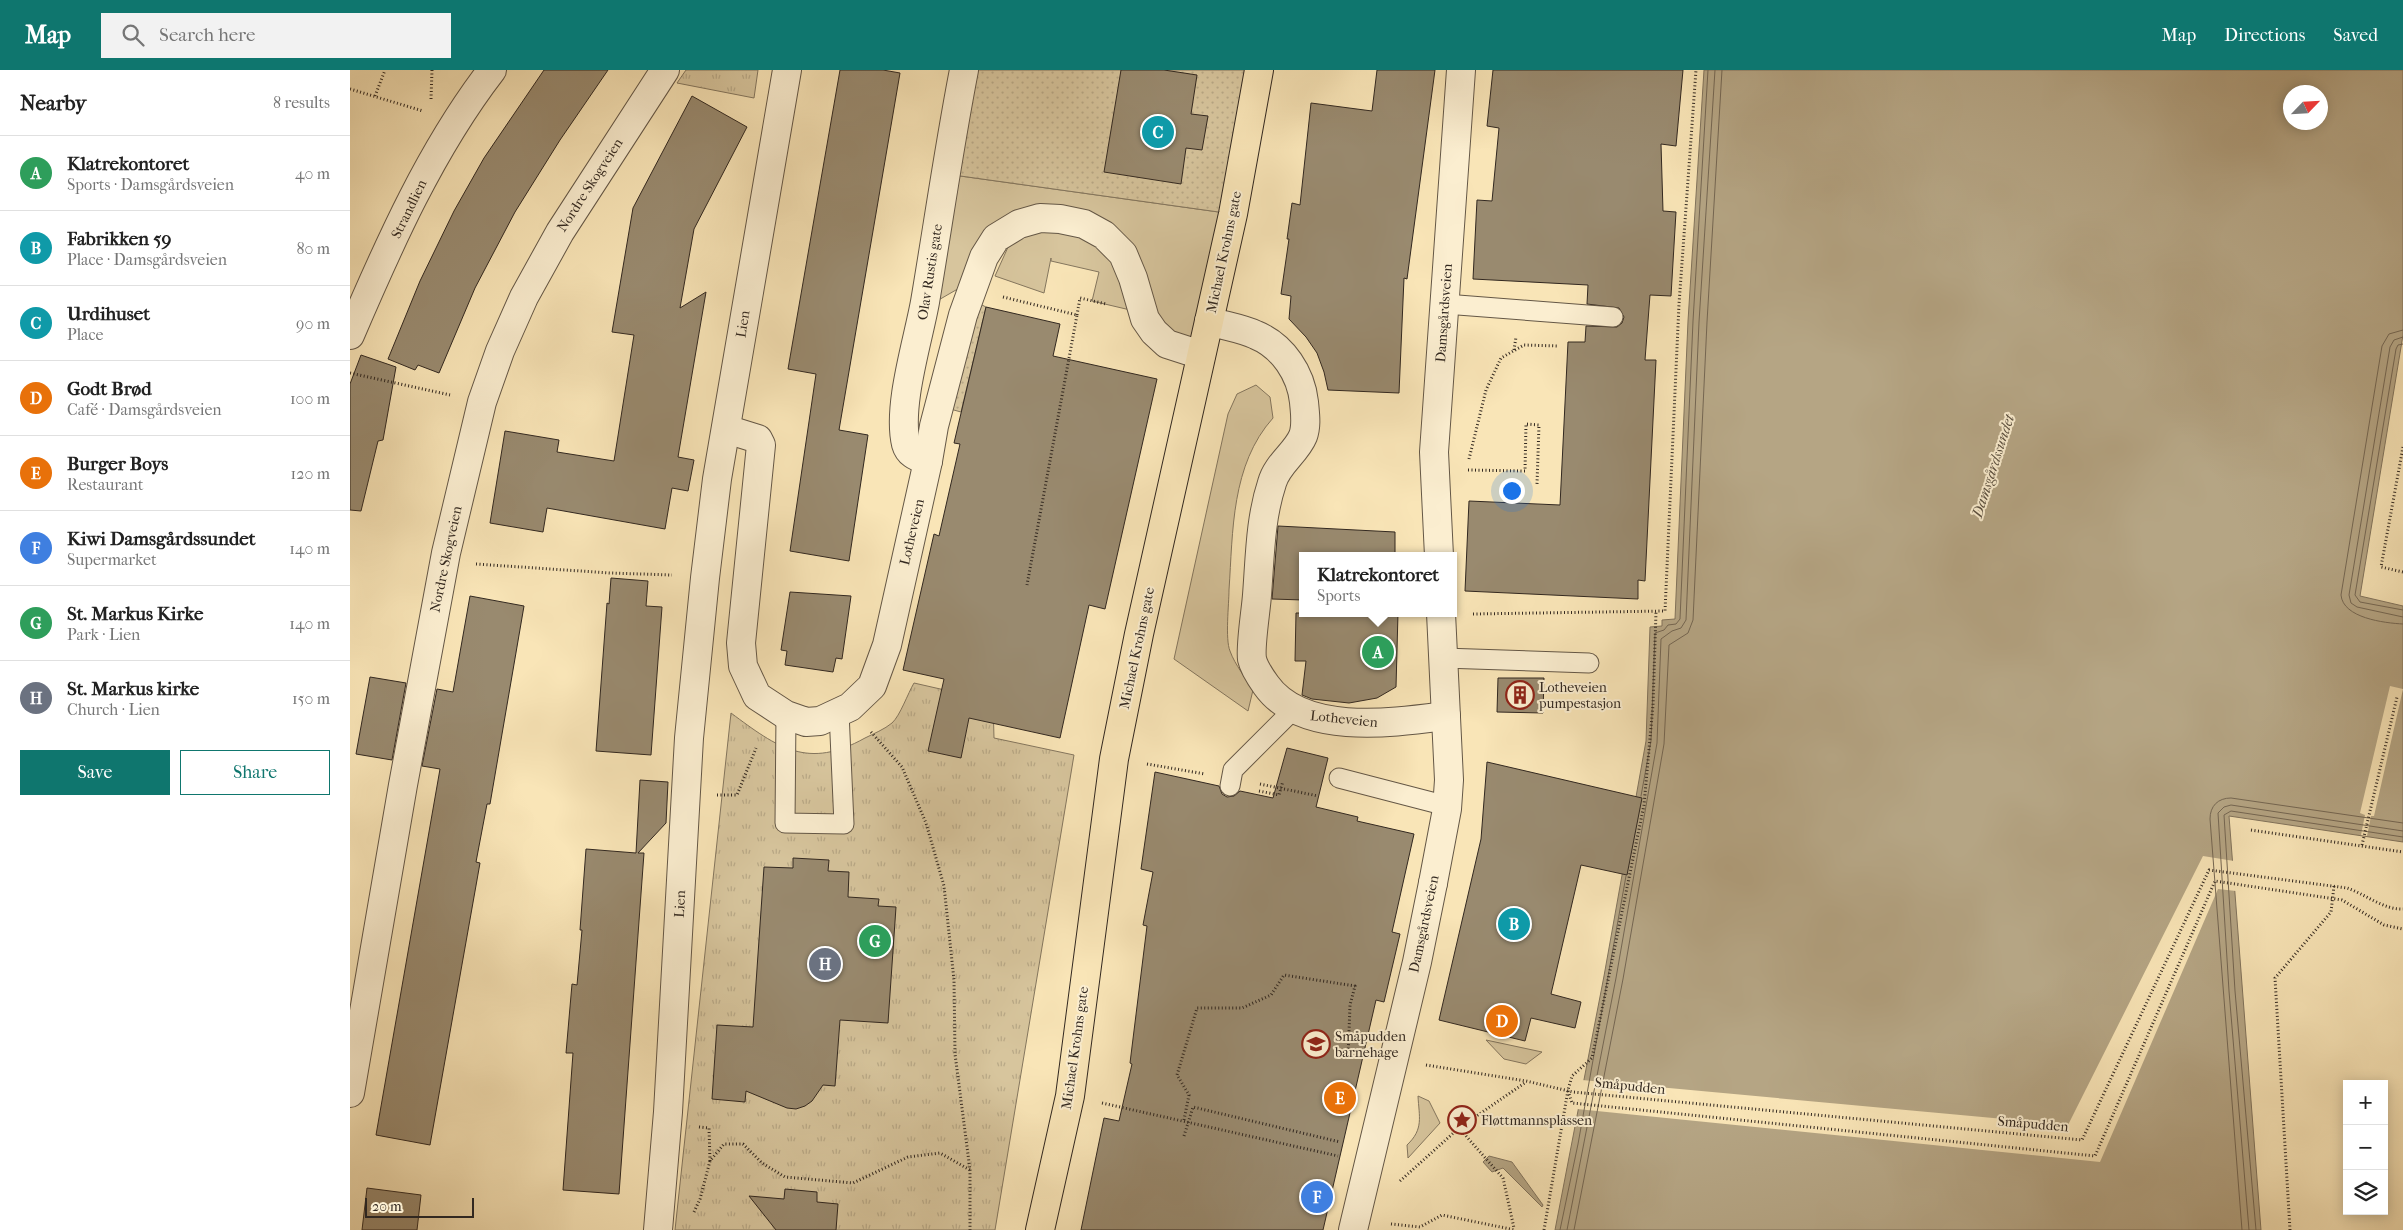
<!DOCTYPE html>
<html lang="en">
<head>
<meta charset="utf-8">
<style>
  body { margin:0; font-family:"IM FELL French Canon",serif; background:#f2f2f2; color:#222 }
  .controls { position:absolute; right:15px; bottom:15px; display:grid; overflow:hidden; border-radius:0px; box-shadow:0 2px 12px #0003 }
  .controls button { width:45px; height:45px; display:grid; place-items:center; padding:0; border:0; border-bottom:1px solid #e0e0e0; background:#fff; color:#222; font:25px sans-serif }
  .compass { position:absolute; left:1933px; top:15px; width:45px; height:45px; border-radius:50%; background:#fff; box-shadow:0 2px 12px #0003; rotate:65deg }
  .scale { position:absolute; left:15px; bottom:12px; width:109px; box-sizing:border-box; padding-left:5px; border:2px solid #322820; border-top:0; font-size:14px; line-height:18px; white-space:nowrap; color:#322820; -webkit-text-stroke:4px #fbeed0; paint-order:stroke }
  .you { position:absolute; left:1161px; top:420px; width:18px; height:18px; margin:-12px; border:4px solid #fff; border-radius:50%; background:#1a73e8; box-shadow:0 0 0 8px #1a73e833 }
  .badge { display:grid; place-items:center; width:32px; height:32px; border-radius:50%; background:#0f766e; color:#fff; font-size:16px; font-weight:700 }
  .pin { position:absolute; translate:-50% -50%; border:2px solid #fff; box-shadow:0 1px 5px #0006 }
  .popup { position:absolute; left:949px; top:482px; width:158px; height:65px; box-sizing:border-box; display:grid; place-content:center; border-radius:0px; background:#fff; filter:drop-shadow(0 1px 4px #0005); font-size:16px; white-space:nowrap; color:#767676 }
  .popup b { font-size:19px; color:#222 }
  .popup::after { content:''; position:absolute; left:50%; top:100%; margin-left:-10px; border:10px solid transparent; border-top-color:#fff }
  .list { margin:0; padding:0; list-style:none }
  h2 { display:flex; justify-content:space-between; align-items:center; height:65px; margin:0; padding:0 20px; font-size:21px }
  h2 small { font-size:16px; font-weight:400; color:#767676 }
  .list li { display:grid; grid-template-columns:32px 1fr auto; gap:15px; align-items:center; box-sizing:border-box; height:75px; padding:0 20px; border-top:1px solid #e0e0e0 }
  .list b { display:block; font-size:19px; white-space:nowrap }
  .list p { margin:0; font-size:16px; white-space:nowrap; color:#767676 }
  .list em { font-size:16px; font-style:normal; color:#767676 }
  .actions { display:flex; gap:10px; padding:15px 20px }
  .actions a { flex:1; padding:11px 0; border:1px solid #0f766e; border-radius:0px; text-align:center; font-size:18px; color:#0f766e }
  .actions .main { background:#0f766e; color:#fff }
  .icon { flex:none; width:28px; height:28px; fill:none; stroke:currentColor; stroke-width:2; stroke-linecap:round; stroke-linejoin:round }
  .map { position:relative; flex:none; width:2053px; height:1160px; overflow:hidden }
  header { display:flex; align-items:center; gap:30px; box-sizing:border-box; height:70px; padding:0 25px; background:#0f766e; color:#fff }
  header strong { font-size:24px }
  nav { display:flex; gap:28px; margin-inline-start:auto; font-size:18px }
  .search { width:350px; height:45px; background:#f2f2f2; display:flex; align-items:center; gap:12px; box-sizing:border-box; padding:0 18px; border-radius:0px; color:#767676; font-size:19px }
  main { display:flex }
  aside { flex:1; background:#fff }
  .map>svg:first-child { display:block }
  .grass { fill:#d7c59d; stroke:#84765e }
  .park { fill:url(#park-tufts); stroke:#84765e }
  .garden { fill:url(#garden-dots); stroke:#84765e }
  .water { fill:#b5a584; stroke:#81735c; fill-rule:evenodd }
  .pier { fill:#f9e5b7 }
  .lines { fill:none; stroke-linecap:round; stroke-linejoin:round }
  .shore { stroke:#746652; stroke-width:1 }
  .building { fill:#998a6f; stroke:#322820 }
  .service-casing { stroke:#645746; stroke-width:21 }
  .minor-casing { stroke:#645746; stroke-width:30 }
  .tertiary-casing { stroke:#645746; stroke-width:30 }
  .primary-casing { stroke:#322820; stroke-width:30 }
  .path { stroke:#322820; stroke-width:3; stroke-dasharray:1 2.5; stroke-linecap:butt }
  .service { stroke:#fbeed0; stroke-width:19 }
  .minor { stroke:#fbeed0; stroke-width:28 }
  .tertiary { stroke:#fbeed0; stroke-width:28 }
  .primary { stroke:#f9e5b7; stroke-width:28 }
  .labels { text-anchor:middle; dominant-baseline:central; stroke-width:4; stroke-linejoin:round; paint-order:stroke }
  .street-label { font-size:14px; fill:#322820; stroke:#fbeed0 }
  .poi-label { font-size:14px; fill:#322820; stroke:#fbeed0; text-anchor:start }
  .water-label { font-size:15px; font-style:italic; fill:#594e3e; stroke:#fbeed0 }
</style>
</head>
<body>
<header>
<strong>Map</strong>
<div class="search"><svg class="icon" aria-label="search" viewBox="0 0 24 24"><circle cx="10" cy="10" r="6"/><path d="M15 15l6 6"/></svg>Search here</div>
<nav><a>Map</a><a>Directions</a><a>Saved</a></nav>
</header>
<main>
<aside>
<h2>Nearby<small>8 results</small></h2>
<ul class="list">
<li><span class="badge" style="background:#2e9e5b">A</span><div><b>Klatrekontoret</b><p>Sports · Damsgårdsveien</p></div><em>40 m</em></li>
<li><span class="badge" style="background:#0f9aa8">B</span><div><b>Fabrikken 59</b><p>Place · Damsgårdsveien</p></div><em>80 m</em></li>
<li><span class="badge" style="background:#0f9aa8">C</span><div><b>Urdihuset</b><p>Place</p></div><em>90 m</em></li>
<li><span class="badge" style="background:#e8710a">D</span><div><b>Godt Brød</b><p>Café · Damsgårdsveien</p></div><em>100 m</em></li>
<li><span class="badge" style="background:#e8710a">E</span><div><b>Burger Boys</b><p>Restaurant</p></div><em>120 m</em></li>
<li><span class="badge" style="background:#3f7fe0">F</span><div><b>Kiwi Damsgårdssundet</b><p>Supermarket</p></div><em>140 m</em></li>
<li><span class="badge" style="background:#2e9e5b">G</span><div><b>St. Markus Kirke</b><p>Park · Lien</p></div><em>140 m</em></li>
<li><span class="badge" style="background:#6b7280">H</span><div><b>St. Markus kirke</b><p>Church · Lien</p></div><em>150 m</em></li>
</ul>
<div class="actions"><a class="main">Save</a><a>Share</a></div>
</aside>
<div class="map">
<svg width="2053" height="1160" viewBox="0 0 2053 1160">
  <defs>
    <pattern id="park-tufts" width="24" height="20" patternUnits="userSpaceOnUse" patternTransform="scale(1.25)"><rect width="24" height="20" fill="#d7c59d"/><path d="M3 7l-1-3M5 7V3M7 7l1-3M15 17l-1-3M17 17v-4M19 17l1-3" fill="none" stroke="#b9a987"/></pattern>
    <pattern id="garden-dots" width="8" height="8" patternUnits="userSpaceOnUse" patternTransform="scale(1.25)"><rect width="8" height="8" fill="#d7c59d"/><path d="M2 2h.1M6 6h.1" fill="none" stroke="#b9a987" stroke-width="1.8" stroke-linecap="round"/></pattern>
  </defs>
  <rect width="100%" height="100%" fill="#f9e5b7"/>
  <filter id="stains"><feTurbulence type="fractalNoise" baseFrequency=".004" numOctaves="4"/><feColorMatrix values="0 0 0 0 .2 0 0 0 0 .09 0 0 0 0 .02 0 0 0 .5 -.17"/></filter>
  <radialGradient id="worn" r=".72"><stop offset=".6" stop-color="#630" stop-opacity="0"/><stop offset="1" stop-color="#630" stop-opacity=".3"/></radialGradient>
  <!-- grass -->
  <g class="grass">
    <polygon points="596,104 883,144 851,285 793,243 742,231 749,202 701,191 701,188 694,223 645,206 668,155 625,209 573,239"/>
    <path d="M 906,315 L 920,327 L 923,348 C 881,395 883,461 879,520 C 879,534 875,569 880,581 C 885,595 896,608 903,620 L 898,641 L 824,589 L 878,344 L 887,324 Z"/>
    <polygon points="1136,970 1192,982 1176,994 1154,989"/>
    <path d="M 1068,1026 L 1079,1031 L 1090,1053 L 1058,1088 L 1057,1075 C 1074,1059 1069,1047 1068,1026 Z"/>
  </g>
  <!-- park -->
  <g class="park">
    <polygon points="336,0 408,0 404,28 327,13"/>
    <path d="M 564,613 L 643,631 L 644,668 L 724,685 L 645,1160 L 325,1160 L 381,643 C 428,678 458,700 515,668 C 523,664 535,659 542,653 C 550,646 558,623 564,613 Z"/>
  </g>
  <!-- garden -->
  <g class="garden">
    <polygon points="615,0 909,0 883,144 596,104"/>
    <polygon points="622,230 636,237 611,342 593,337"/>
  </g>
  <!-- water -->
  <g class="water">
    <path d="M 1354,0 L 2053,0 L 2053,265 L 2010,526 L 2053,536 L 2053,772 L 1879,746 L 1911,1160 L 1205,1160 L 1254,906 L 1296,671 L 1300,557 L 1312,556 L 1312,550 L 1325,549 L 1338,251 ZM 1940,22 L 1970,22 L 1970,52 L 1940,52 Z"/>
    <polygon points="1139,1086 1162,1092 1193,1135 1192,1137 1153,1098 1142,1102 1133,1092"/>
  </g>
  <!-- pier -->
  <g class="pier">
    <polygon points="2040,616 2053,619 2024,746 2021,746 2017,766 2011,765 2015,745 2010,743"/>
    <polygon points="1853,786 1884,791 1886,821 1868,819 1750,1092 1227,1039 1232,1010 1718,1055"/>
  </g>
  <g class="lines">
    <!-- shore -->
    <g class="shore">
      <path d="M 2053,260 L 2039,264 L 2032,276 L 1991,525 C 1993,548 2034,553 2053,554"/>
      <polyline points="2053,267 2044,270 2040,277 1999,525 2001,533 2007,537 2053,547"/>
      <polyline points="2053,274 2048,275 2046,279 2005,525 2010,532 2053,540"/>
      <polyline points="1291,726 1301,671 1305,563 1314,560 1318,555 1326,554 1330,549 1343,251 1358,0"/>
      <polyline points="1210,1160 1228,1074 1276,806"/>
      <polyline points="1217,1160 1266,908 1307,673 1311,569 1322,561 1331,558 1336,550 1349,252 1365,0"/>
      <polyline points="1224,1160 1273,909 1314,674 1319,575 1338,563 1343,550 1357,252 1372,0"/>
      <path d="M 1892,1160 L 1860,749 C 1860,736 1868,728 1881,728 L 2053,753"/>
      <polyline points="1899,1160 1879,921 1868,743 1874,737 1881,735 2053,761"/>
      <polyline points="1906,1160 1885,921 1874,745 1881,741 2053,767"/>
    </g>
  </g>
  <!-- building -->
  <g class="building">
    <polygon points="194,0 258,0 210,70 165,142 125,218 89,303 68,295 65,300 38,289 70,211 104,141 134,88"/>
    <polygon points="490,0 533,0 550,3 489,360 518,365 499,491 440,481 466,304 438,299"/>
    <polygon points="771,0 814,0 847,5 841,44 858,46 852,80 836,78 831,114 754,102"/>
    <polygon points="1027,0 1085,0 1057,209 1054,208 1049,323 978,320 974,302 967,283 956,267 939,249 941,226 931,224 939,169 937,169 942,133 950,135 961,33 1022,41"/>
    <polygon points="1143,0 1333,0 1326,76 1311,74 1313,141 1326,142 1321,226 1300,225 1295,290 1306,290 1295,511 1288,510 1288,529 1115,521 1119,431 1210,435 1218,272 1235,272 1236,256 1267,257 1272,253 1274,247 1269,238 1237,234 1238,215 1123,209 1127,130 1142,131 1149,58 1137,56"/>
    <polygon points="342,26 397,57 344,159 330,238 356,222 328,387 344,390 338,421 322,418 315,459 197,438 193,462 140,453 155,361 209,370 207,382 264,391 284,265 262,262 283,138"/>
    <polygon points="636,237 710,254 703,286 807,309 755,539 739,535 710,668 619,648 611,688 578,681 594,609 553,600 584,464 589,466 610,374 604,373"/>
    <polygon points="11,285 46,297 33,370 28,371 11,441 0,440 0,314"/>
    <polygon points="928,456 1045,462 1045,486 953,486 953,530 922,529"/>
    <polygon points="261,508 298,511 296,536 312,537 301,685 246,681 257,533 259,534"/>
    <polygon points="440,522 501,526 492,589 486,588 483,602 435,595 437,581 431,580"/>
    <polygon points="120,526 174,536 140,734 137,734 126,792 130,793 80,1075 26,1065 90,699 72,696 87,619 103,622"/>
    <polygon points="946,543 1048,543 1046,617 1027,628 999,633 962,629 952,625 956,591 945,591"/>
    <polygon points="20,607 56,613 42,690 6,684"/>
    <polygon points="1148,608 1194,608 1193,643 1147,642"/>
    <polygon points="937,678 978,688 966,737 1008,747 1007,751 1064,764 1042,862 1050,864 1034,932 1026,930 973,1160 731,1160 754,1048 769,1051 782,994 780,993 797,856 793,855 803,802 791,799 805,702 869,716 872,724 877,727 884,726 890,721 923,728"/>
    <polygon points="1137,692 1292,728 1277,805 1231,795 1201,924 1231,932 1225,958 1181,948 1175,971 1089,950 1131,769"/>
    <polygon points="290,710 318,712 316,753 288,783 294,783 269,1124 213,1120 223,983 216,983 222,914 227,915 232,860 230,860 236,779 286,783"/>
    <polygon points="443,788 479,790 478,801 499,802 498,827 529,829 528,836 546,837 538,953 490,950 485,1016 473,1015 462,1031 455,1036 446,1039 437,1038 396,1021 395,1032 362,1029 367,955 403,957 414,797 443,798"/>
    <polygon points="17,1118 71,1125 67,1160 12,1160"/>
    <polygon points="435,1119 467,1122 467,1132 488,1134 486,1160 426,1160 399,1126 434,1129"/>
  </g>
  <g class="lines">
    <defs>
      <g id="service">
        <polyline points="1095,234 1263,247"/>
        <polyline points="1093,588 1239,593"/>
        <polyline points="436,645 435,753 494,754 489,642"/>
        <polyline points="989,708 1097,736"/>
        <polyline points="880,716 883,700 943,640"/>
      </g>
      <g id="minor">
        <path d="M 0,265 C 39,174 81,79 142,0"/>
        <polyline points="376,359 408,369 411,375 391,573 393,596 407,626 436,645 456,652 470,651 500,637 522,616 537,575 578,391 584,356 613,245 634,187 646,168 669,154 690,148 710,149 734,154 754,165 773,184 783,208 795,249 804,262 817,274 851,285"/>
        <path d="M 578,391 C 568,387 559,385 556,374 C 547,336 568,271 575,232 C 588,155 599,77 614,0"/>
        <polyline points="0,1023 53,715 96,483 132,332 150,281 174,227 210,162 315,0"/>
        <polyline points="308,1160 318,1042 339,668 355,508 367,409 437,0"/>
        <polyline points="1003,1160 1067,892 1083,813"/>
      </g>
      <g id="tertiary">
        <path d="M 859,251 C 874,256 891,258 906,265 C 933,276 951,304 954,332 C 955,344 957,355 953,366 C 946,383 927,394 922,413 C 910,449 910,487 907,525 C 906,540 900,576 902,589 C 904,598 911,608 916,615 C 952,666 1042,653 1096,646"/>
        <polyline points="1089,486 1084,382 1111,0"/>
        <polyline points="1083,813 1097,739 1099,710 1091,543"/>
      </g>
      <polyline id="primary" points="690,1160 720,1026 764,689 789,564 883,144 909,0"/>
    </defs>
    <!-- service casing -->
    <use href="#service" class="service-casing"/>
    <!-- minor casing -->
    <use href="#minor" class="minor-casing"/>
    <!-- tertiary casing -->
    <use href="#tertiary" class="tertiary-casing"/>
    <!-- primary casing -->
    <use href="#primary" class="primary-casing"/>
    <!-- path -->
    <g class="path">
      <polyline points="0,19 73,41"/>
      <polyline points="25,26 35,0"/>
      <polyline points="81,29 82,0"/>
      <polyline points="653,227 727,245 677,515"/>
      <polyline points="727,245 730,228 756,234"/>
      <polyline points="1164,280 1166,267"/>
      <polyline points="0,303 100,325"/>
      <polyline points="2053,377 2031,497 2053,502"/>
      <polyline points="1119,389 1136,320 1151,288 1174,275 1208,276"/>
      <polyline points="1118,400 1175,401 1176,354 1189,355 1187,414"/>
      <polyline points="126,494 260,503 322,505"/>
      <polyline points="1123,544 1315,541 1329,234 1346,0"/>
      <polyline points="521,662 552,697 576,753 594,816 604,910 605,984 620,1100 620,1160"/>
      <polyline points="797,694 855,704"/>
      <polyline points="910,714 968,726"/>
      <polyline points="909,721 929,725 933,711"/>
      <polyline points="367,725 387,725 406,678"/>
      <polyline points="1901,760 2053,782"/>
      <polyline points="2012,775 2047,627"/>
      <path d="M 1076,995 L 1176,1011 L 1223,1022 L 1732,1070 L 1859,800 L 1997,818 C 2015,824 2034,840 2053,839"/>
      <polyline points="1218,1021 1222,1033 1745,1086 1865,811 1992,830 2034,855 2053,859"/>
      <polyline points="752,1033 988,1086"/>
      <polyline points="834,1050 839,1025 827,1005 847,938 892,938 921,925 934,905 1005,916 1000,935 998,989"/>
      <polyline points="349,1057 359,1058 360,1091 374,1074 393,1074 412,1093 435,1107 503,1113 558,1087 590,1083 620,1100"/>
      <polyline points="1109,1058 1153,1108 1164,1158"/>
      <polyline points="834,1066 843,1037 990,1072"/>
      <polyline points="1050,1111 1109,1058 1176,1012"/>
      <polyline points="344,1142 350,1129 360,1091"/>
      <polyline points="1041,1154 1070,1157 1092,1145 1165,1160"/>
      <polyline points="1194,1160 1218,1020 1222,1006 1242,988 1294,735 1303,635 1306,542"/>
      <polyline points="1940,1160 1925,908 1981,842 1984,816"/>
    </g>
    <!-- service -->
    <use href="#service" class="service"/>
    <!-- minor -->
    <use href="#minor" class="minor"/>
    <!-- tertiary -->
    <use href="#tertiary" class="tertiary"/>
    <!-- primary -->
    <use href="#primary" class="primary"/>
  </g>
  <!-- icons -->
  <defs>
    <symbol id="building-ring" viewBox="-11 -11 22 22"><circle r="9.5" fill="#fbeed0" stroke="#8f2418" stroke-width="1.5"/><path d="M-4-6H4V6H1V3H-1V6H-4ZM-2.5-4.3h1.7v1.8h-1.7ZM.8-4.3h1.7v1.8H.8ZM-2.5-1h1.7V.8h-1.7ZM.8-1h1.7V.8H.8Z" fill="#8f2418"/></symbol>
    <symbol id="school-ring" viewBox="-11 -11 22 22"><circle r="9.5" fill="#fbeed0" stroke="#8f2418" stroke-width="1.5"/><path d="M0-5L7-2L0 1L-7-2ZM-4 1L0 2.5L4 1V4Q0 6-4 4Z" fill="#8f2418"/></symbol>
    <symbol id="sight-ring" viewBox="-11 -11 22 22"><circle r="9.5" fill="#fbeed0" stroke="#8f2418" stroke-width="1.5"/><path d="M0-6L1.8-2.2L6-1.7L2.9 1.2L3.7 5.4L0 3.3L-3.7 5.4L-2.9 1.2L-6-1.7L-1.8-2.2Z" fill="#8f2418"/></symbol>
  </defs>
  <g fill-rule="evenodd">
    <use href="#building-ring" x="1154" y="609" width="32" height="32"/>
    <use href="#school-ring" x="950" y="958" width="32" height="32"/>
    <use href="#sight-ring" x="1096" y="1034" width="32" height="32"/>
  </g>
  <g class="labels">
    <!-- street labels -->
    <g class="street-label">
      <text transform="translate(240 115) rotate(-57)">Nordre Skogveien</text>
      <text transform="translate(59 139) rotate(-64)">Strandlien</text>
      <text transform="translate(874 182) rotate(-78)">Michael Krohns gate</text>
      <text transform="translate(580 202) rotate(-81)">Olav Rustis gate</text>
      <text transform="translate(1094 243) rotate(-86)">Damsgårdsveien</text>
      <text transform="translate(393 254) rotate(-81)">Lien</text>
      <text transform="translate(562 462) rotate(-77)">Lotheveien</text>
      <text transform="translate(96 489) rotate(-78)">Nordre Skogveien</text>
      <text transform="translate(787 578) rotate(-78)">Michael Krohns gate</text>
      <text transform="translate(994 649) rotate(6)">Lotheveien</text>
      <text transform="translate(330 834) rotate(-87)">Lien</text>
      <text transform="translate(1074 854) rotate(-78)">Damsgårdsveien</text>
      <text transform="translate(725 978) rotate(-82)">Michael Krohns gate</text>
      <text transform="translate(1280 1016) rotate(6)">Småpudden</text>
      <text transform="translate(1683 1054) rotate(5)">Småpudden</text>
    </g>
    <!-- poi labels -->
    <g class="poi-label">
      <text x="1189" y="617">Lotheveien<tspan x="1189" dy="16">pumpestasjon</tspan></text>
      <text x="985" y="966">Småpudden<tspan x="985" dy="16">barnehage</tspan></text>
      <text x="1131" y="1050">Fløttmannsplassen</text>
    </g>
    <!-- water labels -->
    <g class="water-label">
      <text transform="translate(1643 396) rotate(-72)">Damsgårdssundet</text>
    </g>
  </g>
  <rect width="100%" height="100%" filter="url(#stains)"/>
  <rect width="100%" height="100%" fill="url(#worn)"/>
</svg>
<div class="controls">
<button>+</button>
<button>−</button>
<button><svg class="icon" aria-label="layers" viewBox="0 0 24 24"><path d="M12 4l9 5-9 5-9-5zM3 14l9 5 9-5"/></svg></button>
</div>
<svg class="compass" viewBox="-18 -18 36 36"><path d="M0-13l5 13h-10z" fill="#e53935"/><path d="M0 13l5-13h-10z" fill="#767676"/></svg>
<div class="scale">20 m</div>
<div class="you"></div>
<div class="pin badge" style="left:1028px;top:582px;background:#2e9e5b">A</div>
<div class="popup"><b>Klatrekontoret</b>Sports</div>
<div class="pin badge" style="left:1164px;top:854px;background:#0f9aa8">B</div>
<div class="pin badge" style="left:808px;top:62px;background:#0f9aa8">C</div>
<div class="pin badge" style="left:1152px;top:951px;background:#e8710a">D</div>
<div class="pin badge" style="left:990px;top:1028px;background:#e8710a">E</div>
<div class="pin badge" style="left:967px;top:1127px;background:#3f7fe0">F</div>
<div class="pin badge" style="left:525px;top:871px;background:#2e9e5b">G</div>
<div class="pin badge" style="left:475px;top:894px;background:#6b7280">H</div>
</div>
</main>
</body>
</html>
